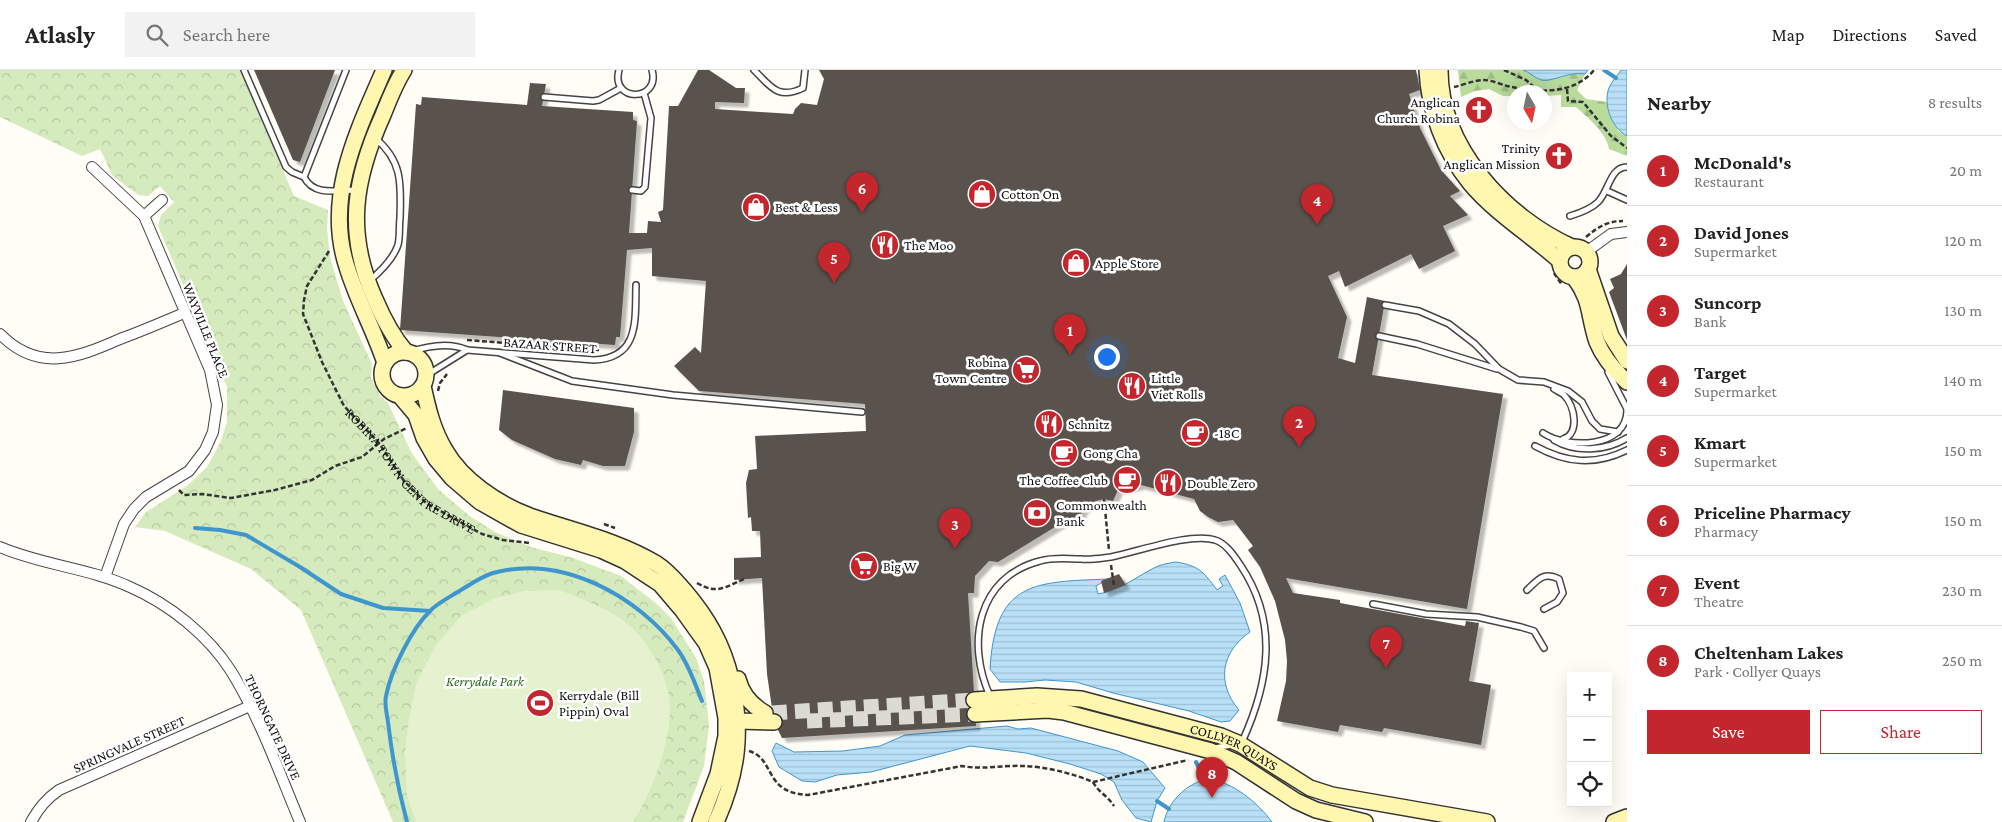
<!DOCTYPE html>
<html lang="en">
<head>
<meta charset="utf-8">
<style>
  body { margin:0; font-family:"Crimson Pro",serif; background:#f2f2f2; color:#222 }
  .controls { position:absolute; right:15px; bottom:15px; display:grid; overflow:hidden; border-radius:0px; box-shadow:0 5px 20px #0002 }
  .controls button { width:45px; height:45px; display:grid; place-items:center; padding:0; border:0; border-bottom:1px solid #e0e0e0; background:#fff; color:#222; font:25px sans-serif }
  .compass { position:absolute; left:1507px; top:15px; width:45px; height:45px; border-radius:50%; background:#fff; box-shadow:0 5px 20px #0002; rotate:171deg }
  .you { position:absolute; left:1106px; top:286px; width:18px; height:18px; margin:-12px; border:4px solid #fff; border-radius:50%; background:#1a73e8; box-shadow:0 0 0 8px #1a73e833 }
  .badge { display:grid; place-items:center; width:32px; height:32px; border-radius:50%; background:#c4262e; color:#fff; font-size:16px; font-weight:700 }
  .pin { position:absolute; translate:-50% -41px; filter:drop-shadow(0 1px 2px #0008) }
  .pin::after { content:''; position:absolute; top:26px; width:18px; height:15px; background:inherit; clip-path:polygon(0 0,100% 0,50% 100%) }
  .list { margin:0; padding:0; list-style:none }
  h2 { display:flex; justify-content:space-between; align-items:center; height:65px; margin:0; padding:0 20px; font-size:21px }
  h2 small { font-size:16px; font-weight:400; color:#767676 }
  .list li { display:grid; grid-template-columns:32px 1fr auto; gap:15px; align-items:center; box-sizing:border-box; height:70px; padding:0 20px; border-top:1px solid #e0e0e0 }
  .list b { display:block; font-size:19px; white-space:nowrap }
  .list p { margin:0; font-size:16px; white-space:nowrap; color:#767676 }
  .list em { font-size:16px; font-style:normal; color:#767676 }
  .actions { display:flex; gap:10px; padding:15px 20px }
  .actions a { flex:1; padding:11px 0; border:1px solid #c4262e; border-radius:0px; text-align:center; font-size:18px; color:#c4262e }
  .actions .main { background:#c4262e; color:#fff }
  .icon { flex:none; width:28px; height:28px; fill:none; stroke:currentColor; stroke-width:2; stroke-linecap:round; stroke-linejoin:round }
  .map { position:relative; flex:none; width:1627px; height:752px; overflow:hidden }
  header { display:flex; align-items:center; gap:30px; box-sizing:border-box; height:70px; padding:0 25px; background:#fff; border-bottom:1px solid #e0e0e0 }
  header strong { font-size:24px }
  nav { display:flex; gap:28px; margin-inline-start:auto; font-size:18px }
  .search { width:350px; height:45px; background:#f2f2f2; display:flex; align-items:center; gap:12px; box-sizing:border-box; padding:0 18px; border-radius:0px; color:#767676; font-size:19px }
  main { display:flex }
  aside { flex:1; background:#fff }
  .map>svg:first-child { display:block }
  .forest { fill:url(#forest-firs) }
  .park { fill:url(#park-crowns) }
  .pitch { fill:#e6f2cf }
  .water { fill:url(#water-rules); stroke:#3f96cf }
  .lines { fill:none; stroke-linecap:round; stroke-linejoin:round }
  .stream { stroke:#3f96cf; stroke-width:4 }
  .building { fill:#5a524d; filter:url(#shadow) }
  .secondary-tunnel { stroke:#dbdad3; stroke-width:15; stroke-dasharray:15 8; stroke-linecap:butt }
  .lane-casing { stroke:#444; stroke-width:8 }
  .street-casing { stroke:#444; stroke-width:12 }
  .secondary-casing { stroke:#333; stroke-width:18 }
  .path { stroke:#333; stroke-width:2.5; stroke-dasharray:5 2.5; stroke-linecap:butt }
  .lane { stroke:#fff; stroke-width:5 }
  .street { stroke:#fff; stroke-width:10 }
  .secondary { stroke:#fff6b0; stroke-width:15 }
  .labels { text-anchor:middle; dominant-baseline:central; stroke-width:5; stroke-linejoin:round; paint-order:stroke }
  .poi-label { font-size:14px; fill:#111; stroke:#fff; text-anchor:start }
  .street-label { font-size:14px; fill:#111; stroke:#fff }
  .park-label { font-size:14px; font-style:italic; fill:#2f6b1f; stroke:#fff }
</style>
</head>
<body>
<header>
<strong>Atlasly</strong>
<div class="search"><svg class="icon" aria-label="search" viewBox="0 0 24 24"><circle cx="10" cy="10" r="6"/><path d="M15 15l6 6"/></svg>Search here</div>
<nav><a>Map</a><a>Directions</a><a>Saved</a></nav>
</header>
<main>
<div class="map">
<svg width="1627" height="752" viewBox="0 0 1627 752">
  <defs>
    <pattern id="forest-firs" width="22" height="20" patternUnits="userSpaceOnUse" patternTransform="scale(1.25)"><rect width="22" height="20" fill="#b9dc9c"/><path d="M5 1l3.5 6h-7zM16 11l3.5 6h-7z" fill="#9ebc85"/></pattern>
    <pattern id="park-crowns" width="20" height="18" patternUnits="userSpaceOnUse" patternTransform="scale(1.25)"><rect width="20" height="18" fill="#d5ebbd"/><path d="M2 6a3 3 0 1 1 6 0M12 15a3 3 0 1 1 6 0" fill="none" stroke="#b6c8a1"/></pattern>
    <pattern id="water-rules" width="6" height="5" patternUnits="userSpaceOnUse" patternTransform="scale(1.25)"><rect width="6" height="5" fill="#b9e0f7"/><path d="M0 2.5h6" fill="none" stroke="#9ebfd3"/></pattern>
    <filter id="shadow"><feDropShadow dx="4.5" dy="4.5" stdDeviation="1" flood-color="#0004"/></filter>
  </defs>
  <rect width="100%" height="100%" fill="#fffdf5"/>
  <!-- forest -->
  <path class="forest" d="M 1458,0 C 1479,0 1501,0 1521,0 C 1529,1 1535,9 1542,10 C 1556,12 1568,1 1585,4 L 1577,20 L 1586,29 L 1607,32 L 1618,61 L 1627,66 L 1627,86 L 1609,79 C 1606,62 1589,49 1576,37 L 1561,37 L 1561,25 L 1545,26 L 1544,22 L 1514,22 L 1514,26 L 1503,26 L 1489,19 L 1475,21 L 1461,27 Z"/>
  <!-- park -->
  <polygon class="park" points="0,0 240,0 294,126 328,140 327,160 330,187 343,231 372,294 371,308 380,326 388,333 411,382 438,419 471,447 495,462 531,477 573,488 621,506 657,534 671,548 696,588 704,611 709,655 704,696 683,752 393,752 301,540 251,499 165,461 135,457 146,442 187,416 207,397 221,371 227,352 227,317 158,156 161,145 174,132 160,116 148,126 138,125 112,105 100,79 82,86 0,47"/>
  <!-- pitch -->
  <path class="pitch" d="M 559,520 C 580,528 602,536 621,549 C 644,565 662,594 668,621 C 677,658 653,721 633,752 L 416,752 L 407,725 L 405,683 L 409,648 L 417,611 L 436,575 L 461,546 L 493,529 L 524,521 Z"/>
  <!-- water -->
  <g class="water">
    <path d="M 1523,0 L 1588,0 L 1585,4 C 1568,1 1551,13 1541,10 C 1535,8 1529,2 1523,0 Z"/>
    <path d="M 1621,0 L 1627,0 L 1627,66 C 1612,58 1604,37 1608,21 C 1610,13 1617,6 1621,0 Z"/>
    <path d="M 1176,492 C 1199,496 1203,501 1217,520 L 1223,516 L 1219,509 L 1225,505 L 1240,533 L 1250,562 C 1221,582 1216,613 1239,640 L 1230,651 L 1221,652 L 1189,641 L 1113,623 L 1076,612 L 1045,610 L 1025,612 L 1000,612 L 990,599 C 995,511 1034,512 1108,509 L 1096,516 L 1098,524 C 1120,521 1137,506 1156,497 C 1162,494 1170,493 1176,492 Z"/>
    <polygon points="1007,656 1018,659 1031,658 1118,681 1143,692 1165,718 1157,731 1151,752 1136,748 1122,730 1114,712 1101,704 1070,694 1026,683 970,676 871,702 837,705 815,712 802,711 779,697 772,681 776,673 794,682 843,681 880,676 905,665"/>
    <path d="M 1209,709 C 1233,712 1258,733 1272,752 L 1164,752 C 1168,731 1188,712 1209,709 Z"/>
  </g>
  <g class="lines">
    <!-- stream -->
    <g class="stream">
      <polyline points="1604,0 1616,8"/>
      <polyline points="195,458 220,460 246,465 300,497 341,524 383,538 430,541"/>
      <polyline points="1196,692 1205,710"/>
      <polyline points="1157,731 1169,739"/>
      <path d="M 407,752 C 398,719 392,686 388,652 C 387,644 384,634 386,626 C 391,600 412,558 431,540 C 438,533 448,528 456,523 C 468,516 480,507 493,503 C 562,484 638,526 678,580 C 689,595 695,614 702,631"/>
    </g>
  </g>
  <!-- building -->
  <g class="building">
    <polygon points="254,0 335,0 300,92 293,90"/>
    <polygon points="698,0 709,0 736,18 745,18 744,33 715,32 715,39 793,44 795,39 801,33 817,35 824,9 819,0 1416,0 1420,20 1409,24 1420,58 1441,100 1460,121 1450,126 1468,145 1443,156 1455,181 1419,199 1411,184 1345,217 1339,201 1328,206 1347,247 1338,288 1355,293 1367,227 1385,231 1372,305 1503,324 1467,539 1286,508 1293,523 1340,530 1340,533 1465,556 1466,551 1479,553 1469,611 1491,615 1481,675 1384,658 1382,662 1340,655 1338,662 1277,651 1286,611 1287,591 1285,570 1275,531 1260,497 1248,480 1253,476 1233,450 1218,452 1208,447 1200,441 1194,429 1141,415 1118,420 1113,431 1104,429 1092,432 1083,440 1079,449 1068,449 998,492 989,491 975,506 974,523 968,523 976,656 782,668 774,652 767,604 762,508 734,510 734,488 761,487 760,461 752,461 751,447 748,448 746,413 749,400 757,399 755,366 866,361 865,334 699,321 674,296 695,277 701,283 706,211 652,206 652,178 627,180 620,267 616,267 615,275 400,260 416,34 421,35 422,27 527,35 530,13 546,14 542,36 633,42 633,50 637,51 629,163 647,163 648,151 661,152 658,142 663,140 669,36 678,36"/>
    <polygon points="1627,194 1627,270 1609,222 1614,218 1610,209 1621,204"/>
    <polygon points="503,320 634,338 634,362 625,396 603,396 583,390 581,395 555,389 512,370 499,360"/>
    <polygon points="1119,504 1126,515 1104,523 1101,511"/>
  </g>
  <g class="lines">
    <!-- secondary-tunnel -->
    <g class="secondary-tunnel">
      <polyline points="772,643 974,630"/>
      <polyline points="807,651 975,644"/>
    </g>
    <defs>
      <g id="lane">
        <polyline points="244,0 286,97 292,102 304,107"/>
        <path d="M 346,0 L 304,107 C 314,127 338,120 357,120"/>
        <path d="M 619,0 C 610,33 661,32 652,0"/>
        <path d="M 754,0 C 771,17 778,30 803,18 L 805,0"/>
        <polyline points="544,27 593,31 599,30 621,18"/>
        <polyline points="632,120 641,121 645,117 651,48 644,23"/>
        <polyline points="1607,121 1627,130"/>
        <path d="M 1570,146 C 1580,143 1591,139 1598,132 C 1609,121 1610,97 1627,97"/>
        <path d="M 369,211 C 380,202 393,189 398,175 C 400,167 399,157 400,148 C 401,115 403,91 375,68"/>
        <polyline points="1385,235 1419,241 1449,254 1475,274 1499,299 1518,310 1544,312 1568,321 1582,332 1592,351 1600,359 1618,362"/>
        <polyline points="1379,266 1417,274 1497,299"/>
        <path d="M 410,282 C 428,276 449,272 467,280 L 594,290 C 640,288 635,250 636,215"/>
        <polyline points="500,283 572,311 673,325 862,342"/>
        <polyline points="1608,302 1627,339"/>
        <polyline points="427,305 467,280"/>
        <path d="M 1554,319 C 1557,321 1562,323 1564,325 C 1575,336 1580,364 1563,369"/>
        <path d="M 1543,363 C 1567,379 1627,379 1627,340"/>
        <path d="M 1554,370 C 1576,383 1606,381 1627,368"/>
        <path d="M 1535,376 C 1566,393 1595,396 1627,380"/>
        <path d="M 1527,520 C 1538,510 1543,501 1559,509 L 1563,523 L 1557,532 L 1544,539"/>
        <polyline points="1373,534 1426,544 1477,547 1521,557 1534,561 1544,578"/>
        <path d="M 990,626 C 966,573 977,507 1040,491 C 1054,487 1067,489 1081,489 C 1091,490 1102,488 1111,487 C 1137,482 1191,462 1215,470 C 1226,473 1235,487 1241,496 C 1279,553 1269,613 1242,672"/>
        <polyline points="1214,678 1232,675"/>
      </g>
      <g id="street">
        <polyline points="92,97 144,146 210,300 217,335 213,362 205,380 189,401 146,427 134,439 124,454 105,507"/>
        <polyline points="144,146 162,130"/>
        <polyline points="1586,182 1611,164 1627,162"/>
        <path d="M 0,264 C 38,303 77,288 120,269 C 142,261 163,252 184,243"/>
        <path d="M 0,477 C 42,495 89,498 130,517 C 169,534 208,565 231,601 C 260,648 279,702 300,752"/>
        <path d="M 31,752 C 39,738 46,729 59,720 L 250,636"/>
      </g>
      <g id="secondary">
        <path d="M 384,0 C 357,62 324,128 347,197 C 357,230 374,260 385,293"/>
        <path d="M 404,0 C 395,14 389,30 383,45 C 354,109 345,163 375,229 C 383,248 392,266 406,282"/>
        <path d="M 1427,0 C 1429,41 1444,81 1470,113 C 1495,143 1531,165 1560,191"/>
        <path d="M 1440,0 C 1440,77 1505,147 1572,177"/>
        <circle cx="1575" cy="192" r="15"/>
        <polyline points="1588,199 1611,266 1627,291"/>
        <path d="M 1574,207 C 1592,231 1588,246 1597,272 C 1603,287 1615,301 1627,312"/>
        <circle cx="404" cy="304" r="22"/>
        <path d="M 423,316 C 428,339 433,360 445,380 C 462,410 498,434 530,446 C 573,461 617,470 657,494 C 668,501 676,511 684,520 C 707,547 723,574 731,609 C 743,661 738,703 716,752"/>
        <polyline points="400,326 416,345 424,368 436,389 452,408 480,432 521,455 601,480 625,491 660,514 683,541 706,573 717,598 726,648 726,666 718,704 700,752"/>
        <path d="M 738,609 C 742,625 751,635 765,643"/>
        <path id="s2" d="M 974,630 L 1037,626 L 1081,629 L 1221,666 L 1240,674 L 1310,718 L 1332,725 L 1487,752"/>
        <polyline points="975,644 1048,640 1064,642 1211,681 1236,692 1296,731 1316,740 1365,752"/>
        <polyline points="728,649 738,651 774,652"/>
        <polyline points="1614,752 1627,747"/>
      </g>
    </defs>
    <!-- lane casing -->
    <use href="#lane" class="lane-casing"/>
    <!-- street casing -->
    <use href="#street" class="street-casing"/>
    <!-- secondary casing -->
    <use href="#secondary" class="secondary-casing"/>
    <!-- path -->
    <g class="path">
      <polyline points="1504,0 1526,10 1535,18"/>
      <path d="M 1454,17 C 1463,15 1475,10 1484,10 C 1491,10 1500,14 1507,16 C 1536,22 1573,26 1594,0"/>
      <polyline points="1567,19 1568,31 1583,32 1611,66 1627,78"/>
      <path d="M 1586,167 C 1598,157 1607,151 1623,151"/>
      <path id="s1" d="M 329,181 L 307,216 L 304,230 L 303,244 L 322,292 L 344,336 L 379,373 L 404,411 L 426,433 L 482,464 L 503,470 L 530,473"/>
      <polyline points="1554,203 1562,215"/>
      <polyline points="467,270 599,280"/>
      <polyline points="438,321 440,313 447,304"/>
      <polyline points="179,420 184,425 202,424 231,428 275,420 312,410 335,396 362,387 384,369 407,358"/>
      <polyline points="1104,429 1109,480"/>
      <polyline points="604,454 615,458"/>
      <polyline points="1111,495 1114,516"/>
      <path d="M 697,513 C 717,525 725,517 744,509"/>
      <path d="M 749,681 C 776,689 763,723 808,725 L 962,696 C 982,700 1004,695 1024,696 C 1046,697 1072,703 1093,712 L 1188,690"/>
      <path d="M 1093,712 C 1098,722 1108,726 1114,736"/>
    </g>
    <!-- lane -->
    <use href="#lane" class="lane"/>
    <!-- street -->
    <use href="#street" class="street"/>
    <!-- secondary -->
    <use href="#secondary" class="secondary"/>
  </g>
  <!-- icons -->
  <defs>
    <symbol id="church-disc" viewBox="-11 -11 22 22"><circle r="9.5" fill="#c4262e" stroke="#fff"/><path d="M-1.2-6h2.4v3.5h3.3v2.4h-3.3V6h-2.4V-.1h-3.3v-2.4h3.3Z" fill="#fff"/></symbol>
    <symbol id="shop-disc" viewBox="-11 -11 22 22"><circle r="9.5" fill="#c4262e" stroke="#fff"/><path d="M-5-2.5h2.3a2.7 3.5 0 0 1 5.4 0H5L5.5 6h-11ZM-1.5-2.5h3a1.5 2.3 0 0 0-3 0Z" fill="#fff"/></symbol>
    <symbol id="restaurant-disc" viewBox="-11 -11 22 22"><circle r="9.5" fill="#c4262e" stroke="#fff"/><path d="M-5-6h1v4h1v-4h1v4h1v-4h1v5L-1.5 .5V6h-2V.5L-5-1ZM5-6V6H3V1.5H1.5Q1.5-4 5-6Z" fill="#fff"/></symbol>
    <symbol id="supermarket-disc" viewBox="-11 -11 22 22"><circle r="9.5" fill="#c4262e" stroke="#fff"/><path d="M-6-5.5h2.5l.6 2H6L4.5 2H-2.5L-4.4-4H-6ZM-1.5 3.2a1.3 1.3 0 1 0 .1 0ZM3 3.2a1.3 1.3 0 1 0 .1 0Z" fill="#fff"/></symbol>
    <symbol id="cafe-disc" viewBox="-11 -11 22 22"><circle r="9.5" fill="#c4262e" stroke="#fff"/><path d="M-5.5-4.5H6V0H3Q3 3.5 0 3.5H-2.5Q-5.5 3.5-5.5 0ZM3-3.2v2h1.7v-2ZM-6 4.5H4V6H-6Z" fill="#fff"/></symbol>
    <symbol id="bank-disc" viewBox="-11 -11 22 22"><circle r="9.5" fill="#c4262e" stroke="#fff"/><path d="M-6-4H6V4H-6ZM0-2.3a2.3 2.3 0 1 0 0 4.6a2.3 2.3 0 1 0 0-4.6Z" fill="#fff"/></symbol>
    <symbol id="stadium-disc" viewBox="-11 -11 22 22"><circle r="9.5" fill="#c4262e" stroke="#fff"/><path d="M0-5a6.5 5 0 1 0 0 10a6.5 5 0 1 0 0-10ZM-3.5-1.8h7v3.6h-7Z" fill="#fff"/></symbol>
  </defs>
  <g fill-rule="evenodd">
    <use href="#church-disc" x="1463" y="24" width="32" height="32"/>
    <use href="#church-disc" x="1543" y="70" width="32" height="32"/>
    <use href="#shop-disc" x="966" y="108" width="32" height="32"/>
    <use href="#shop-disc" x="740" y="121" width="32" height="32"/>
    <use href="#restaurant-disc" x="869" y="159" width="32" height="32"/>
    <use href="#shop-disc" x="1060" y="177" width="32" height="32"/>
    <use href="#supermarket-disc" x="1010" y="284" width="32" height="32"/>
    <use href="#restaurant-disc" x="1116" y="300" width="32" height="32"/>
    <use href="#restaurant-disc" x="1033" y="338" width="32" height="32"/>
    <use href="#cafe-disc" x="1179" y="347" width="32" height="32"/>
    <use href="#cafe-disc" x="1048" y="367" width="32" height="32"/>
    <use href="#cafe-disc" x="1111" y="394" width="32" height="32"/>
    <use href="#restaurant-disc" x="1152" y="397" width="32" height="32"/>
    <use href="#bank-disc" x="1021" y="427" width="32" height="32"/>
    <use href="#supermarket-disc" x="848" y="480" width="32" height="32"/>
    <use href="#stadium-disc" x="524" y="617" width="32" height="32"/>
  </g>
  <g class="labels">
    <!-- poi labels -->
    <g class="poi-label">
      <text x="1460" y="32" text-anchor="end">Anglican<tspan x="1460" dy="16">Church Robina</tspan></text>
      <text x="1540" y="78" text-anchor="end">Trinity<tspan x="1540" dy="16">Anglican Mission</tspan></text>
      <text x="1001" y="124">Cotton On</text>
      <text x="775" y="137">Best &amp; Less</text>
      <text x="904" y="175">The Moo</text>
      <text x="1095" y="193">Apple Store</text>
      <text x="1007" y="292" text-anchor="end">Robina<tspan x="1007" dy="16">Town Centre</tspan></text>
      <text x="1151" y="308">Little<tspan x="1151" dy="16">Viet Rolls</tspan></text>
      <text x="1068" y="354">Schnitz</text>
      <text x="1214" y="363">-18C</text>
      <text x="1083" y="383">Gong Cha</text>
      <text x="1108" y="410" text-anchor="end">The Coffee Club</text>
      <text x="1187" y="413">Double Zero</text>
      <text x="1056" y="435">Commonwealth<tspan x="1056" dy="16">Bank</tspan></text>
      <text x="883" y="496">Big W</text>
      <text x="559" y="625">Kerrydale (Bill<tspan x="559" dy="16">Pippin) Oval</tspan></text>
    </g>
    <!-- street labels -->
    <g class="street-label">
      <text transform="translate(206 260) rotate(68)">WAYVILLE PLACE</text>
      <text transform="translate(550 275) rotate(4)">BAZAAR STREET</text>
      <text stroke="none"><textPath href="#s1" startOffset="265">ROBINA TOWN CENTRE DRIVE</textPath></text>
      <text transform="translate(273 657) rotate(65)">THORNGATE DRIVE</text>
      <text transform="translate(129 674) rotate(-24)">SPRINGVALE STREET</text>
      <text stroke="none"><textPath href="#s2" startOffset="268">COLLYER QUAYS</textPath></text>
    </g>
    <!-- park labels -->
    <g class="park-label">
      <text x="485" y="611">Kerrydale Park</text>
    </g>
  </g>
</svg>
<div class="controls">
<button>+</button>
<button>−</button>
<button><svg class="icon" aria-label="locate" viewBox="0 0 24 24"><circle cx="12" cy="12" r="6"/><path d="M12 2v4M12 18v4M2 12h4M18 12h4"/></svg></button>
</div>
<svg class="compass" viewBox="-18 -18 36 36"><path d="M0-13l5 13h-10z" fill="#e53935"/><path d="M0 13l5-13h-10z" fill="#767676"/></svg>
<div class="you"></div>
<div class="pin badge" style="left:1070px;top:285px">1</div>
<div class="pin badge" style="left:1299px;top:377px">2</div>
<div class="pin badge" style="left:955px;top:479px">3</div>
<div class="pin badge" style="left:1317px;top:155px">4</div>
<div class="pin badge" style="left:834px;top:213px">5</div>
<div class="pin badge" style="left:862px;top:143px">6</div>
<div class="pin badge" style="left:1386px;top:598px">7</div>
<div class="pin badge" style="left:1212px;top:728px">8</div>
</div>
<aside>
<h2>Nearby<small>8 results</small></h2>
<ul class="list">
<li><span class="badge">1</span><div><b>McDonald's</b><p>Restaurant</p></div><em>20 m</em></li>
<li><span class="badge">2</span><div><b>David Jones</b><p>Supermarket</p></div><em>120 m</em></li>
<li><span class="badge">3</span><div><b>Suncorp</b><p>Bank</p></div><em>130 m</em></li>
<li><span class="badge">4</span><div><b>Target</b><p>Supermarket</p></div><em>140 m</em></li>
<li><span class="badge">5</span><div><b>Kmart</b><p>Supermarket</p></div><em>150 m</em></li>
<li><span class="badge">6</span><div><b>Priceline Pharmacy</b><p>Pharmacy</p></div><em>150 m</em></li>
<li><span class="badge">7</span><div><b>Event</b><p>Theatre</p></div><em>230 m</em></li>
<li><span class="badge">8</span><div><b>Cheltenham Lakes</b><p>Park · Collyer Quays</p></div><em>250 m</em></li>
</ul>
<div class="actions"><a class="main">Save</a><a>Share</a></div>
</aside>
</main>
</body>
</html>
